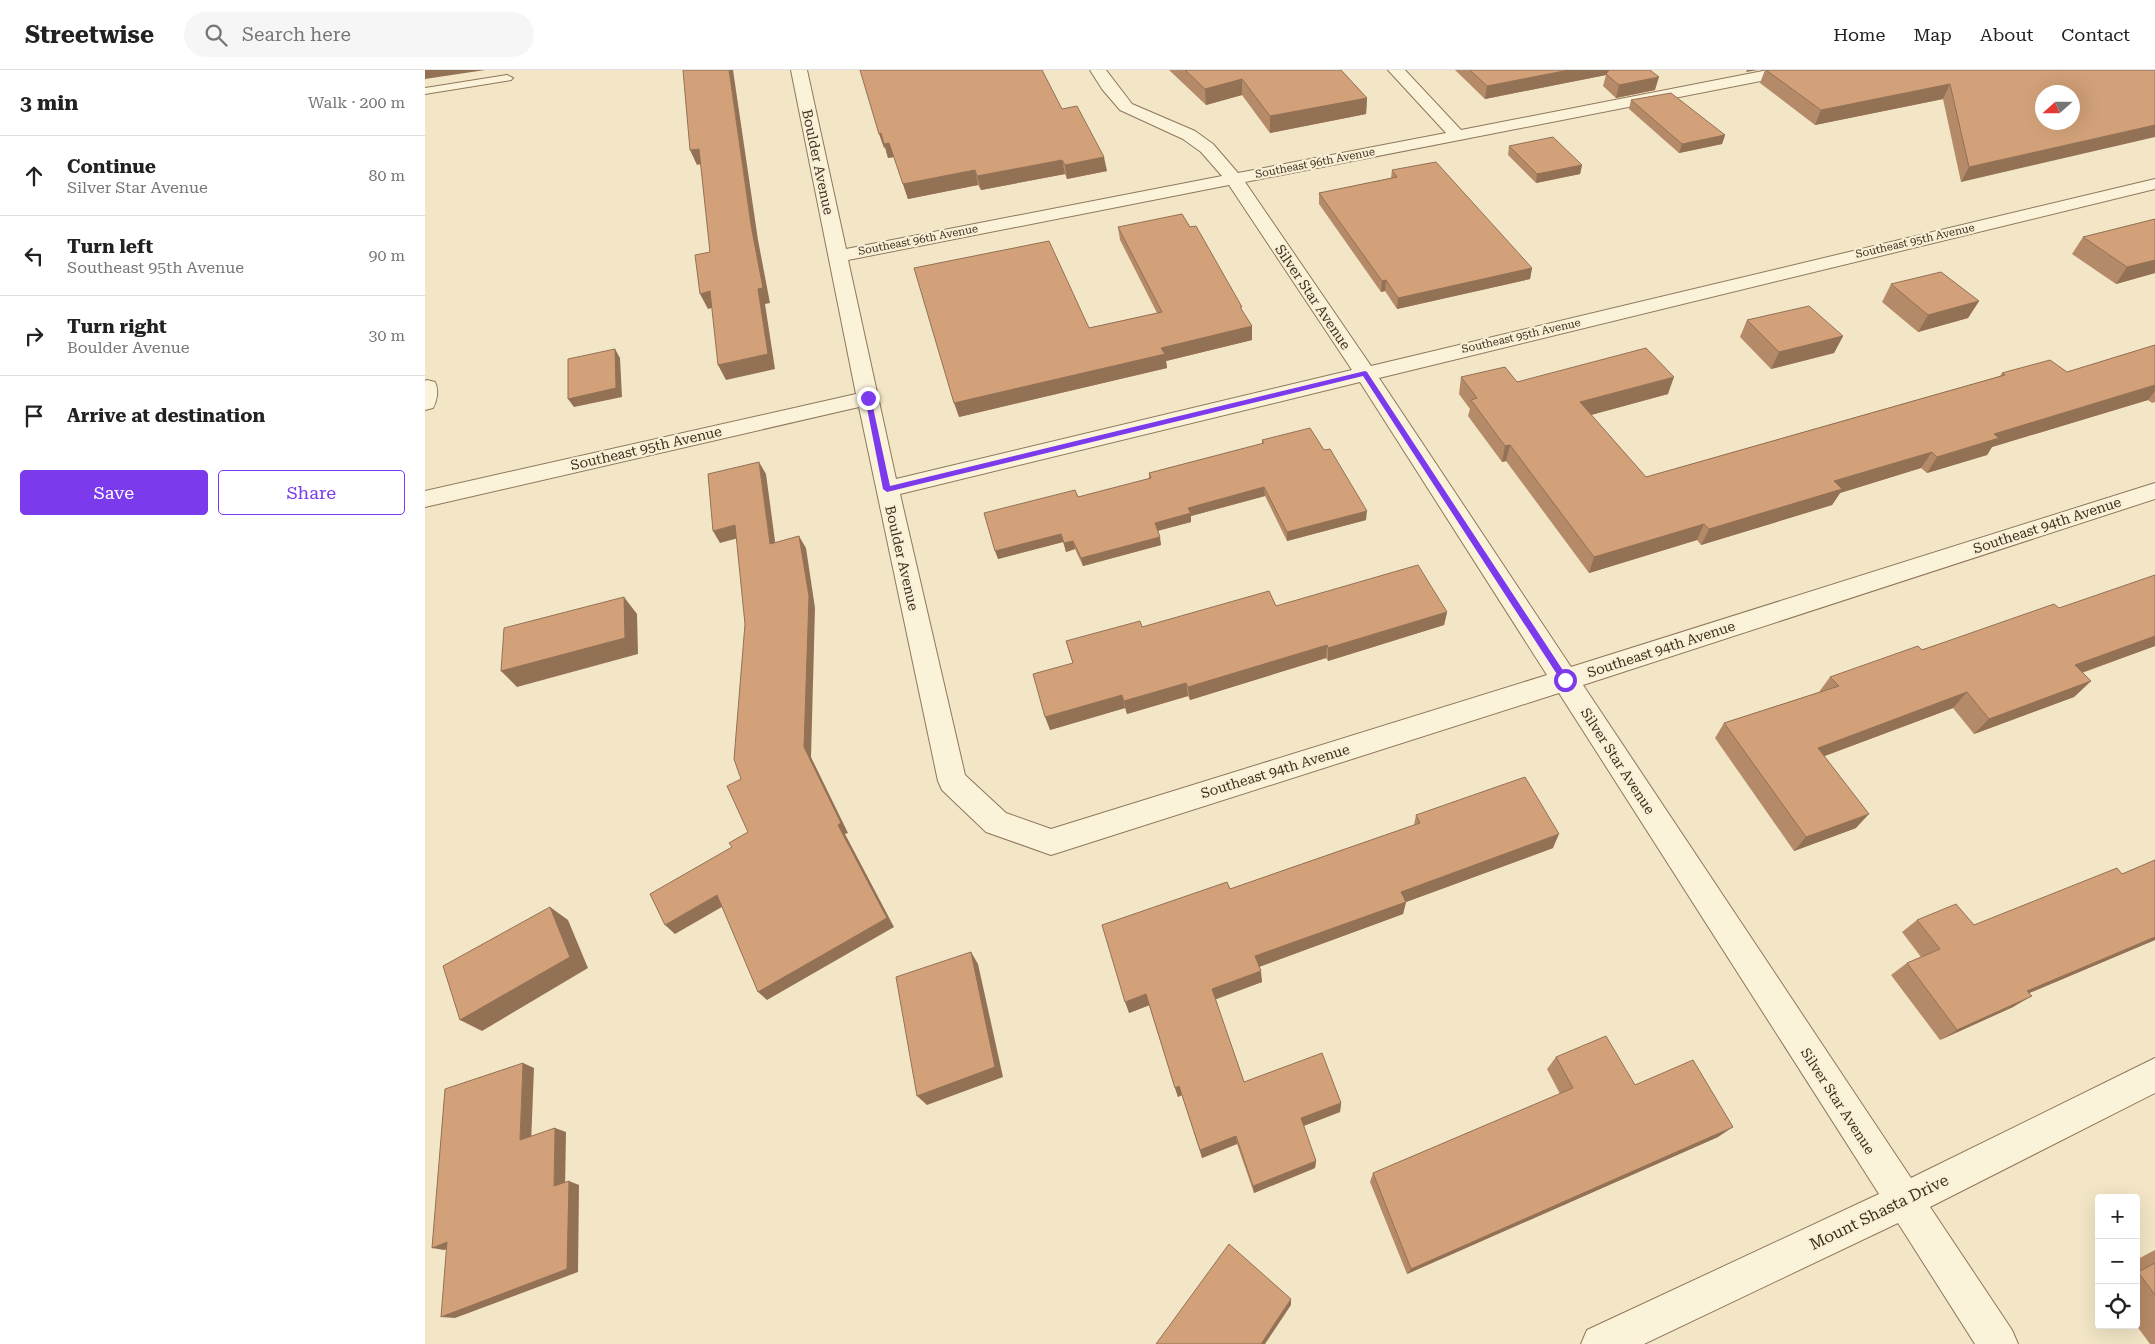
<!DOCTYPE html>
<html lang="en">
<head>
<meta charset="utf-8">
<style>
  body { margin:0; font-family:"Roboto Serif",serif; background:#f6f6f6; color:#222 }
  .controls { position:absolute; right:15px; bottom:15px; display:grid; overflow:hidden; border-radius:5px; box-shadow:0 5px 20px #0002 }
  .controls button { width:45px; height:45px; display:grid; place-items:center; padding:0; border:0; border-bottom:1px solid #e0e0e0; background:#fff; color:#222; font:25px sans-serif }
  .compass { position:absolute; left:1610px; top:15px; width:45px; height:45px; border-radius:50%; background:#fff; box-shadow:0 5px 20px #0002; rotate:249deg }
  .stop { position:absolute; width:15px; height:15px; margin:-11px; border:4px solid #7c3aed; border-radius:50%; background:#fff }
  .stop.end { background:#7c3aed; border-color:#fff; box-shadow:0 1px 5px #0008 }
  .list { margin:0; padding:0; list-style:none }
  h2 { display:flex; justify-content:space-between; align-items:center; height:65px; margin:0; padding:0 20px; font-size:21px }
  h2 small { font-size:16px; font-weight:400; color:#767676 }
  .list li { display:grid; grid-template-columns:32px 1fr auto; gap:15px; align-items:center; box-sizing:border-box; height:80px; padding:0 20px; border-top:1px solid #e0e0e0 }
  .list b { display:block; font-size:19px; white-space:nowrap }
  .list p { margin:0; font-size:16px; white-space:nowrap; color:#767676 }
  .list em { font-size:16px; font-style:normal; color:#767676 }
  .actions { display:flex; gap:10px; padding:15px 20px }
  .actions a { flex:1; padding:11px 0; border:1px solid #7c3aed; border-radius:5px; text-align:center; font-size:18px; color:#7c3aed }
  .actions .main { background:#7c3aed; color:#fff }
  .icon { flex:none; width:28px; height:28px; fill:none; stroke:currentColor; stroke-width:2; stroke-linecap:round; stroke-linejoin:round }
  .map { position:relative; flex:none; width:1730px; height:1274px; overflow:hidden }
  header { display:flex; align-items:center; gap:30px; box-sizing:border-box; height:70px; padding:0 25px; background:#fff; border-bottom:1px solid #e0e0e0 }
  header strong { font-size:24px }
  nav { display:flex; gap:28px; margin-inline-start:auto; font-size:18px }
  .search { width:350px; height:45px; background:#f6f6f6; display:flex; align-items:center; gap:12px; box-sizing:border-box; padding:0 18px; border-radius:28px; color:#767676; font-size:19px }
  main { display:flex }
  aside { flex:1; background:#fff }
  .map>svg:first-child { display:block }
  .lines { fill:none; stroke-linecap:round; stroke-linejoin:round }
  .lane-casing { stroke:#8f775a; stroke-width:2 }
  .street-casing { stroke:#8f775a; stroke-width:2 }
  .lane { fill:#fbf2da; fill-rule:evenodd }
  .street { fill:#fbf2da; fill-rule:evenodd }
  .wall { fill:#b58a68 }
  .shaded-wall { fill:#937155 }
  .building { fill:#d2a179; stroke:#937155; fill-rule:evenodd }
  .route { fill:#7c3aed }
  .labels { text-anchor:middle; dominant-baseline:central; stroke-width:4.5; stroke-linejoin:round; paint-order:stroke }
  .far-street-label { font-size:11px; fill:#3e2f1f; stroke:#f8efd6 }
  .street-label { font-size:14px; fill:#3e2f1f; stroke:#f8efd6 }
  .near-street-label { font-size:16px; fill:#3e2f1f; stroke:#f8efd6 }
</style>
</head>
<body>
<header>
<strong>Streetwise</strong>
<div class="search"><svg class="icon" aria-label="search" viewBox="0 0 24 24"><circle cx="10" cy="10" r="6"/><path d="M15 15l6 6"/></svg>Search here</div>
<nav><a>Home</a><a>Map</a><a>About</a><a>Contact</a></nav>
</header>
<main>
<aside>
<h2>3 min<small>Walk · 200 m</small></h2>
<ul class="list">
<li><svg class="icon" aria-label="ahead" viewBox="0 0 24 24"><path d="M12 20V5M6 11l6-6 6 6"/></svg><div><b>Continue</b><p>Silver Star Avenue</p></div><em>80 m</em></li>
<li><svg class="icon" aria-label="left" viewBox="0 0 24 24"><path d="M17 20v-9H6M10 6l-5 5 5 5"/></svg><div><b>Turn left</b><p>Southeast 95th Avenue</p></div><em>90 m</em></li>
<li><svg class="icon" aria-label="right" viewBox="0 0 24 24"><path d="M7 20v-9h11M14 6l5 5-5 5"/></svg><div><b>Turn right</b><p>Boulder Avenue</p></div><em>30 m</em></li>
<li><svg class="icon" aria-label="arrive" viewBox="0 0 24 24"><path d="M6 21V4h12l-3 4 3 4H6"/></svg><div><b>Arrive at destination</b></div></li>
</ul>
<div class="actions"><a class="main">Save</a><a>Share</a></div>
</aside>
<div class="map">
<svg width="1730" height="1274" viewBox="0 0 1730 1274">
  <rect width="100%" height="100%" fill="#f2e6c6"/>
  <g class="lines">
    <defs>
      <polygon id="lane" points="82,5 88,8 86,10 0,24 0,18"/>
      <g id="street">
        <path d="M 366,0 L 382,0 L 421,179 L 797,106 L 776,82 L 758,69 L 695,40 L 677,19 L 665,0 L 681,0 L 707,34 L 770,61 L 788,74 L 813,103 L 1021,63 L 963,0 L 980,0 L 1036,60 L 1343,0 L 1375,0 L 1373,3 L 1367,5 L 820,112 L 946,296 L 1730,109 L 1730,119 L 954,308 L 1146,597 L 1730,413 L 1730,429 L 1158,615 L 1486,1108 L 1730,988 L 1730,1023 L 1505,1137 L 1587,1260 L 1593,1274 L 1550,1274 L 1473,1153 L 1219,1274 L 1156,1274 L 1162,1260 L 1454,1124 L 1134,623 L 626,785 L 561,762 L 517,720 L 513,711 L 434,337 L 0,437 L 0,421 L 431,324 ZM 804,115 L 927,300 L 471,409 L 423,190 ZM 935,312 L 1122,605 L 626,759 L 581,743 L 540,705 L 475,424 Z"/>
        <path d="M 2,310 L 10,312 C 14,320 12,331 8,338 L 0,340 L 0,311 Z"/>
      </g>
    </defs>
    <!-- lane casing -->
    <use href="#lane" class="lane-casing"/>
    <!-- street casing -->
    <use href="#street" class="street-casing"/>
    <!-- lane -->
    <use href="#lane" class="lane"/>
    <!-- street -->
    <use href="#street" class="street"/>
  </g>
  <!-- wall -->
  <g class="wall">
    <polygon points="744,0 916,0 942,28 941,44 845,63 817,25 781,35"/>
    <polygon points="1030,0 1225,0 1230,20 1191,28 1178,16 1181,5 1060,29"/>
    <polygon points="1340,0 1730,0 1536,112 1518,29 1390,55 1335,13"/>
    <polygon points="1206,30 1300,65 1297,74 1254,83 1204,39"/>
    <polygon points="637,39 682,101 642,109 640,104 556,120 553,115 483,129 469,87 463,88 460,77 459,78"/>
    <polygon points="1084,76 1157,95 1155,104 1111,113 1083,85"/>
    <polygon points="967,100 1107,198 1105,209 972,239 960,221 956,222 894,134 894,123 966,108"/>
    <polygon points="1730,149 1730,203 1691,214 1647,184 1658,167"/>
    <polygon points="693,157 765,157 817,240 827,270 741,291 742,298 534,347 664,258 732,243 695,170"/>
    <polygon points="1466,214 1554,231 1543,248 1493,262 1457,232"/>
    <polygon points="1322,250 1418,266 1409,283 1346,299 1315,267"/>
    <polygon points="1730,275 1730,332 1727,333 1723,330 1567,377 1562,385 1502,403 1496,398 1415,423 1407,435 1276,475 1272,470 1164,503 1081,391 1077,392 1043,346 1045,339 1034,324 1036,307 1243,324 1166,345 1221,407 1575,306 1577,303 1642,302"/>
    <polygon points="837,370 941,450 862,471 840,426 766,446 766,452 733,461 736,475 658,496 650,479 641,482 638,472 573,489 653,427 724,409 724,403 837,374"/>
    <polygon points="851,536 1022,542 1019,555 903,591 901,588 765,630 763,626 702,644 700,638 625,660 648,594 641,571 717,557"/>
    <polygon points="1634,538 1730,576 1657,603 1666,611 1649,627 1549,664 1528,638 1399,686 1431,758 1369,781 1290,668 1299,653 1394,622 1405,607"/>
    <polygon points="991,745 1128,778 981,832 978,844 834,897 837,912 790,929 819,1012 916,1033 915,1042 878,1056 891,1091 890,1098 829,1123 812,1074 777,1088 757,1025 753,1027 724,935 704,943 805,819 989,755"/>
    <polygon points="1730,790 1730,870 1604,923 1588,937 1515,970 1466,905 1482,893 1496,887 1477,862 1492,850 1549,855 1697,804"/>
    <polygon points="1131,987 1210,1015 1293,1067 982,1204 945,1112 948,1103 1135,1024 1122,999"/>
    <polygon points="1730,1180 1730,1274 1725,1274 1711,1255 1711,1190"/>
  </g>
  <!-- shaded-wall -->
  <g class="shaded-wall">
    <polygon points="0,0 60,0 0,9"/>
    <polygon points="304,0 308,0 333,170 345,233 340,234 350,299 301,310 293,295 333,219 326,155"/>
    <polygon points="1144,0 1190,0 1181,4 1181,5 1060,29 1062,16"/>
    <polygon points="1322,0 1333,0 1321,2"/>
    <polygon points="1234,7 1230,20 1191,28 1194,15"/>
    <polygon points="817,9 817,25 781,35 780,19"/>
    <polygon points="1525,14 1518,29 1390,55 1396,40"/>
    <polygon points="942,28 941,44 845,63 845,46"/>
    <polygon points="1730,55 1730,67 1536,112 1544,97"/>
    <polygon points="456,63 464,73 469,87 463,88 460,77 459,78 454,64"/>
    <polygon points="1300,65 1297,74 1254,83 1257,74"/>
    <polygon points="274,79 280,93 272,95 265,80"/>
    <polygon points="679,87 682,101 642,109 640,95"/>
    <polygon points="637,90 640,104 556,120 552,106"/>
    <polygon points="1157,95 1155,104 1111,113 1112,104"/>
    <polygon points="550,100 553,115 483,129 478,114"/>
    <polygon points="1730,190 1730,203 1691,214 1702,197"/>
    <polygon points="1107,198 1105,209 972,239 973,228"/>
    <polygon points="961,210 960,221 956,222 957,211"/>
    <polygon points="285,221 293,236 283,239 275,224"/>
    <polygon points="1554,231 1543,248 1493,262 1503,245"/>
    <polygon points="827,256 827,270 741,291 742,298 534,347 529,333 736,278"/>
    <polygon points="1418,266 1409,283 1346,299 1354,282"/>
    <polygon points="190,279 195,288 197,327 149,337 143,329"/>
    <polygon points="1249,307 1243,324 1151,349 1155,332"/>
    <polygon points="1730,315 1730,321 1723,330 1567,377 1562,385 1502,403 1512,387 1569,364"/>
    <polygon points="1085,375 1081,391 1077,392 1080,376"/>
    <polygon points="1507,382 1496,398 1415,423 1407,435 1276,475 1284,459 1409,411"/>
    <polygon points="334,392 341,404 352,486 345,474"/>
    <polygon points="839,417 840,426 766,446 766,452 731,461 730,453 763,438"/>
    <polygon points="942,441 941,450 862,471 862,462"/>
    <polygon points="1279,454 1272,470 1164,503 1169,487"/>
    <polygon points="310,455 317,467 295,473 288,461"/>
    <polygon points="636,464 638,472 573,489 570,481"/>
    <polygon points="374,466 381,478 390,538 386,687 423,763 420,764 469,857 342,930 333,922 413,755 379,677"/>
    <polygon points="735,467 736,475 658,496 656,488"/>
    <polygon points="648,471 650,479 641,482 639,473"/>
    <polygon points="199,527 212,544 213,584 92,617 76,601"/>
    <polygon points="1022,542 1019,555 903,591 903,578"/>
    <polygon points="1730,566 1730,576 1633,611 1650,595"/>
    <polygon points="902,575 901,588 765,630 763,617"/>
    <polygon points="1666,611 1649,627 1549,664 1564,649"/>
    <polygon points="761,613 763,626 702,644 699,631"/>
    <polygon points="1542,622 1528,638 1381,693 1393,678"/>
    <polygon points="697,625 700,638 625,660 620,647"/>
    <polygon points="1444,744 1431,758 1369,781 1381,767"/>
    <polygon points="1134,764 1128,778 981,832 978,844 831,898 830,886 976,822"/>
    <polygon points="292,825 302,834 250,864 240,855"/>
    <polygon points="125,837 143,850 163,898 57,961 35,950"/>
    <polygon points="1730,867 1730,870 1583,932 1602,921"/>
    <polygon points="546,882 553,894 578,1007 502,1035 492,1026"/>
    <polygon points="836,901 837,912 789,930 787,919"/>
    <polygon points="721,924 725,935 704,943 700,932"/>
    <polygon points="1607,926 1588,937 1515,970 1532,960"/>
    <polygon points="98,993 109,998 106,1074 95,1070"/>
    <polygon points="754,1016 757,1025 753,1027 750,1018"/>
    <polygon points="916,1033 915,1042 876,1057 876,1048"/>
    <polygon points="1308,1057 1293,1067 982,1204 986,1199"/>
    <polygon points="130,1058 141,1062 140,1120 129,1116"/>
    <polygon points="811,1066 812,1074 777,1088 775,1080"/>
    <polygon points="891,1091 890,1098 829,1123 828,1116"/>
    <polygon points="144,1111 154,1115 153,1202 30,1248 16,1247"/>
    <polygon points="22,1172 35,1175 19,1180 7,1178"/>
    <polygon points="866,1229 866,1235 840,1274 836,1274"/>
  </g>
  <!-- building -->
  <g class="building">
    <polygon points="258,0 304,0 326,155 338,218 333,219 343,284 293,295 285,221 275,224 270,185 285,182 274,79 265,80"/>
    <polygon points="435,0 617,0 637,39 652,36 679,87 640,95 637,90 552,106 550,100 478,114 464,73 459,74 456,63 454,64"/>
    <polygon points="760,0 916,0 942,28 845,46 817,9 780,19"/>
    <polygon points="1045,0 1144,0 1062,16"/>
    <polygon points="1184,0 1225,0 1234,7 1194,15 1181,4"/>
    <path d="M 1341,0 L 1730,0 L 1730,55 L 1544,97 L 1525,14 L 1396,40 ZM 1618,22 L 1648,22 L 1648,52 L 1618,52 Z"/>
    <polygon points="1246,23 1300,65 1257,74 1206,30"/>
    <polygon points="1128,67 1157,95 1112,104 1084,76"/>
    <polygon points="1011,92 1107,198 973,228 961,210 957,211 894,123 972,107 967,100"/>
    <polygon points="757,144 765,157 771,156 817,237 815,237 827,256 736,278 740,284 529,333 489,198 624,171 664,258 737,242 693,157"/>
    <polygon points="1730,149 1730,190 1702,197 1658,167"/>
    <polygon points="1516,202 1554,231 1503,245 1466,214"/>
    <polygon points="1384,236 1418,266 1354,282 1322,250"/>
    <polygon points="1730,275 1730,315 1569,364 1574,368 1512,387 1507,382 1409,411 1417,419 1284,459 1279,454 1169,487 1085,375 1080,376 1046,330 1052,328 1036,307 1080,297 1092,312 1221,278 1249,307 1155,332 1221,407 1580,305 1577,303 1625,290 1642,302"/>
    <polygon points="190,279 191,318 143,329 143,289"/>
    <polygon points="885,358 899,380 905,379 942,441 862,462 839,417 763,438 766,443 730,453 735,467 656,488 648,471 639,473 636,464 570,481 559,443 650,420 653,427 726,408 724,403 839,373 837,370"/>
    <polygon points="334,392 345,474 374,466 384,526 379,677 416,753 413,755 462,848 333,922 292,825 240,855 225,824 307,777 304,773 323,762 302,716 316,709 309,689 320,554 310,455 288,461 283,404"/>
    <polygon points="993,495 1022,542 903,578 902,575 763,617 761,613 699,631 697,625 620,647 608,604 648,593 641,571 715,551 717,557 844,521 851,536"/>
    <polygon points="1730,505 1730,566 1650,595 1666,611 1564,649 1542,622 1393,678 1444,744 1381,767 1299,653 1414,616 1405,607 1493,576 1497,580 1629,534 1634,538"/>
    <polygon points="199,527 200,568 76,601 79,558"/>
    <polygon points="1100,707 1134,764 976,822 981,832 830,886 836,901 787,919 819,1012 897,983 916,1033 876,1048 891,1091 828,1116 811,1066 775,1080 754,1016 750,1018 721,924 700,932 677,855 802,812 805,819 995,753 991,745"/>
    <polygon points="1730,790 1730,867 1602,921 1607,926 1532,960 1482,893 1515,879 1492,850 1531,834 1549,855 1692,798 1697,804"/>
    <polygon points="125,837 145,887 35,950 18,896"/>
    <polygon points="546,882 570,997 492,1026 471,907"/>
    <polygon points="1181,966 1210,1015 1268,990 1308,1057 986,1199 948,1103 1148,1018 1131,987"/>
    <polygon points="98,993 95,1070 130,1058 129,1116 144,1111 142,1199 16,1247 22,1172 7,1178 20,1019"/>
    <polygon points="804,1174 866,1229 836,1274 731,1274"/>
    <polygon points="1730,1193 1730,1225 1713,1202"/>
  </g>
  <!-- route -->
  <polygon class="route" points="940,301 942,302 1143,608 1143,612 1137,612 938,306 462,422 458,419 440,328 443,326 446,328 465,416"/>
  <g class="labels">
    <!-- far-street labels -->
    <g class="far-street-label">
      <text transform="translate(890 93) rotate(-11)">Southeast 96th Avenue</text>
      <text transform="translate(493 170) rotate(-11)">Southeast 96th Avenue</text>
      <text transform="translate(1490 171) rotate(-13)">Southeast 95th Avenue</text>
      <text transform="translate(1096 266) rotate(-13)">Southeast 95th Avenue</text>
    </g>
    <!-- street labels -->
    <g class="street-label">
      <text transform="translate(393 92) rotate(78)">Boulder Avenue</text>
      <text transform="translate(888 227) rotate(56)">Silver Star Avenue</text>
      <text transform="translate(221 378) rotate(-13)">Southeast 95th Avenue</text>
      <text transform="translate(1622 455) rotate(-18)">Southeast 94th Avenue</text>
      <text transform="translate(477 488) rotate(77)">Boulder Avenue</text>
      <text transform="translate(1236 579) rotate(-18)">Southeast 94th Avenue</text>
      <text transform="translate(1193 691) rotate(57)">Silver Star Avenue</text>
      <text transform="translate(850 701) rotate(-17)">Southeast 94th Avenue</text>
      <text transform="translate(1413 1031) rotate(57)">Silver Star Avenue</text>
    </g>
    <!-- near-street labels -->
    <g class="near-street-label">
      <text transform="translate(1454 1142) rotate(-26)">Mount Shasta Drive</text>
    </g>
  </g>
</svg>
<div class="controls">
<button>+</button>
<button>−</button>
<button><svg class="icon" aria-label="locate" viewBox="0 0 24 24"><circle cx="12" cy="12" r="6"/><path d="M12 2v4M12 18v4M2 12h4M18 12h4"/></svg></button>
</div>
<svg class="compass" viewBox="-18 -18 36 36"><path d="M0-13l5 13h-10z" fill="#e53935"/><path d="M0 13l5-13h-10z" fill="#767676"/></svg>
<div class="stop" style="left:1140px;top:610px"></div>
<div class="stop end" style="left:443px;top:328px"></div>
</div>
</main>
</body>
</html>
